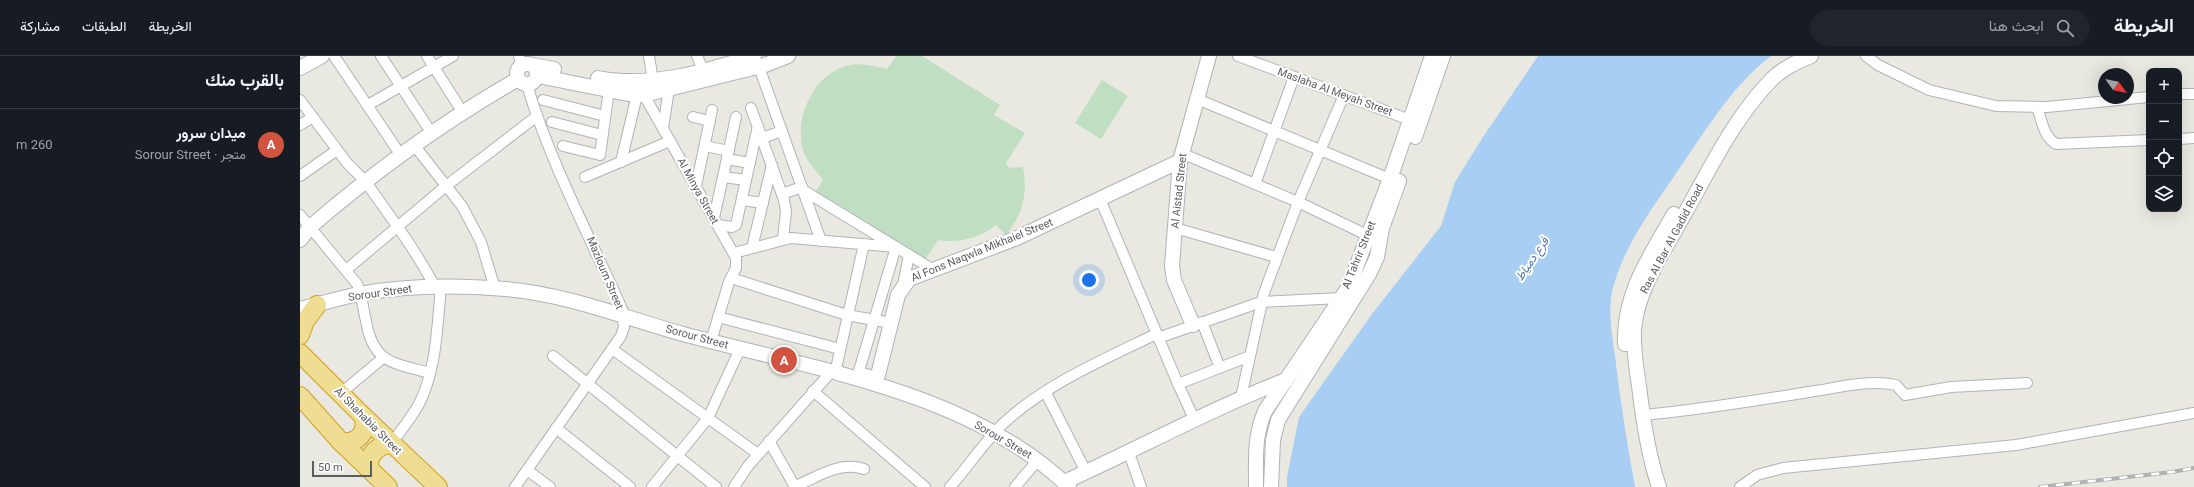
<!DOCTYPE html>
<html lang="ar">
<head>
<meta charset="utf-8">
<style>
  body { margin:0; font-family:Roboto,Vazirmatn,sans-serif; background:#20242c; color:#f1f3f6; direction:rtl }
  .controls { position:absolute; right:12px; top:12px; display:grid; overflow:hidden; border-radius:8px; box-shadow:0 4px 16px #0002 }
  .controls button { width:36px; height:36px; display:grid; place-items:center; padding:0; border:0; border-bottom:1px solid #363941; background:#171b24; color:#f1f3f6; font:20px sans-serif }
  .compass { position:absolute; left:1798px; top:12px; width:36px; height:36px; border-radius:50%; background:#171b24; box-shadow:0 4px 16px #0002; rotate:123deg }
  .scale { position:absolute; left:12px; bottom:10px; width:60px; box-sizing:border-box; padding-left:4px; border:2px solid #595c60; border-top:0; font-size:11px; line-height:14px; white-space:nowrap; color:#595c60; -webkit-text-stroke:3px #fff; paint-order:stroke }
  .you { position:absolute; left:789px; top:224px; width:14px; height:14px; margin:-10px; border:3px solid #fff; border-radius:50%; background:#1a73e8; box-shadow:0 0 0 6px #1a73e833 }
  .badge { display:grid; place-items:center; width:26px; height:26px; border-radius:50%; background:#d2533f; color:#fff; font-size:13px; font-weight:700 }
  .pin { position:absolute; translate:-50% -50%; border:2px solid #fff; box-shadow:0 1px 4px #0006 }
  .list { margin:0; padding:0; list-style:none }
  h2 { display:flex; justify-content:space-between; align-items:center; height:52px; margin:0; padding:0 16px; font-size:17px }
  h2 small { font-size:13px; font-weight:400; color:#9ea1a6 }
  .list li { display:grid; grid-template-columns:26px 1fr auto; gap:12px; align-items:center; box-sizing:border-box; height:72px; padding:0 16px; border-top:1px solid #363941 }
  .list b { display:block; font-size:15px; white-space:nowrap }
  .list p { margin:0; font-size:13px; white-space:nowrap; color:#9ea1a6 }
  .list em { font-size:13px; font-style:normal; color:#9ea1a6 }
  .icon { flex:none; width:22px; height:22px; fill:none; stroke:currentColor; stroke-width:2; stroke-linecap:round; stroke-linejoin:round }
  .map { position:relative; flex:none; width:1894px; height:431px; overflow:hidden; direction:ltr }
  header { display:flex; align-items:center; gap:24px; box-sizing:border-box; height:56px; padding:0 20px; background:#171b24; border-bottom:1px solid #363941 }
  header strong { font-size:19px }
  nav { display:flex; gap:22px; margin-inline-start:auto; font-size:14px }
  .search { width:280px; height:36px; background:#20242c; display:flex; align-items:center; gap:10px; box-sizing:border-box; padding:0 14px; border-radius:22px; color:#9ea1a6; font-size:15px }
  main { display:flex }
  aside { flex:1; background:#171b24 }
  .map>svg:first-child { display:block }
  .green { fill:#c0dfc2 }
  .water { fill:#a8cef3 }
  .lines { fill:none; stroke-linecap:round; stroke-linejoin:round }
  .street-casing { stroke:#b1b3b7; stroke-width:12 }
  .secondary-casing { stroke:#b0b3b7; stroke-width:16 }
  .highway-casing { stroke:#d0a11c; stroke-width:20 }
  .street { stroke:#fff; stroke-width:10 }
  .secondary { stroke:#fff; stroke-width:14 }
  .highway { stroke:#efdd94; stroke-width:18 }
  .rail-casing { stroke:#b1b2b2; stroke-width:4 }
  .rail { stroke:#fff; stroke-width:2.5; stroke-dasharray:8; stroke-linecap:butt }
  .labels { text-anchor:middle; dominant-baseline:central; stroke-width:4; stroke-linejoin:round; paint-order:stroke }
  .street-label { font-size:11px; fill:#595c60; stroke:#fff }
  .water-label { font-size:12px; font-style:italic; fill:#4c75aa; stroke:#fff }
</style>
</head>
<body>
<header>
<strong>الخريطة</strong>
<div class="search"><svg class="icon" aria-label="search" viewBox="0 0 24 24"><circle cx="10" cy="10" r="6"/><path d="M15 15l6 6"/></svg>ابحث هنا</div>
<nav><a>الخريطة</a><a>الطبقات</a><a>مشاركة</a></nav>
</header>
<main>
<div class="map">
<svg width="1894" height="431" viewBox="0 0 1894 431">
  <rect width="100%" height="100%" fill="#eae9e1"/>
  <!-- green -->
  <g class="green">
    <path d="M 596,0 L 622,0 L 700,49 L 694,59 L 725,77 L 706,107 L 709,112 L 723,111 C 728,139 723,157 706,179 L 696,169 C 678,183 659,187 638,184 L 625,204 L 514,138 L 523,124 C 516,114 504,103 502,90 C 496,59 513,21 545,10 C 558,6 574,10 587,13 Z"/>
    <polygon points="802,24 828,40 801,83 775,67"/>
  </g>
  <!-- water -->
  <path class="water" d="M 1238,0 L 1471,0 C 1433,29 1408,71 1381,110 C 1355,149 1323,189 1312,236 C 1308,256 1312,280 1315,300 C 1320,344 1327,387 1335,431 L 987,431 L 987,421 L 999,361 L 1072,258 L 1141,170 L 1155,126 L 1183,81 Z"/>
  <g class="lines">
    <defs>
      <g id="street">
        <polyline points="34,0 96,92"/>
        <polyline points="81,0 127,70"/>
        <polyline points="127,0 158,49"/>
        <polyline points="219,0 222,10"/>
        <polyline points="349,0 353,25"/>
        <polyline points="397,0 403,14"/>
        <polyline points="938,0 1110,64"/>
        <polyline points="1566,0 1578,9 1629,34 1696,50 1747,51 1849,41"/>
        <polyline points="459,11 521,185"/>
        <polyline points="1879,38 1894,38"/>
        <polyline points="344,39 436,202 436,212 429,226 411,285"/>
        <polyline points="897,43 1090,123"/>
        <polyline points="0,44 47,107 60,120"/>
        <polyline points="243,44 305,60"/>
        <polyline points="68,49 153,0"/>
        <path d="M 1737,51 C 1742,64 1743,80 1756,88 L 1849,84"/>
        <polyline points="451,52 484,144 486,156 483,183"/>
        <polyline points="393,61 410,65"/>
        <polyline points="252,66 302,79"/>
        <polyline points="0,69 13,61"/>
        <polyline points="363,72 369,33"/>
        <polyline points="462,82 482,75"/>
        <polyline points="1879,83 1894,82"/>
        <polyline points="114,89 162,150 181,186 195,233"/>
        <polyline points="263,90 300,99 309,34"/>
        <polyline points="405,90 429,95"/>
        <polyline points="881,97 998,146 1067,179"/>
        <polyline points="427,103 450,107"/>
        <polyline points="321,106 337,39"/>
        <polyline points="0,120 37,94"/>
        <polyline points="285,121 370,85"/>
        <polyline points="423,121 446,124"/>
        <path d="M 65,125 C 90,160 115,193 135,231"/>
        <polyline points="955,128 994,21"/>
        <polyline points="396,130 412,54"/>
        <polyline points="503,134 632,213"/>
        <polyline points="482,138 502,131"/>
        <polyline points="800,143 878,328 895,365"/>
        <polyline points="442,144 463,147"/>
        <path d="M 0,159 L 57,228 C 62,240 63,252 66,265 C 73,307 93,307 130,317"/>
        <polyline points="414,162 436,61"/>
        <polyline points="418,169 432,171 436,169 458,70"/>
        <polyline points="875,172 976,201"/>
        <polyline points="452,192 472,109"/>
        <polyline points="434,197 491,182 596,191 558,318"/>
        <polyline points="46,214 146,130 237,60"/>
        <polyline points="431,222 547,259 591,267"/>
        <polyline points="603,229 609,199"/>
        <polyline points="418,261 540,293"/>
        <polyline points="902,266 920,312"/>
        <polyline points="858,282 961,246 1041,242"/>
        <polyline points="312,293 458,398"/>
        <polyline points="253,300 416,431"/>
        <polyline points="535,317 564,188"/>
        <polyline points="878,328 950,300"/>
        <polyline points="513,335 625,431"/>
        <polyline points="41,337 83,302"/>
        <polyline points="746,337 786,416"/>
        <polyline points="941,341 964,237 998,146 1044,39"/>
        <path d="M 1343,359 C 1399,354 1453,345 1509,336 C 1537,332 1568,323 1596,329 L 1605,339 L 1651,331 L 1727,327"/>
        <polyline points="256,372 330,431"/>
        <polyline points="469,385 495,431"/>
        <path d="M 91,388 C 101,375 111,362 119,348 C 137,312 137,270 141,231"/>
        <polyline points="829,397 841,431"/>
        <polyline points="227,414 250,431"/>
        <path d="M 215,431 L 321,280 L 324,271 L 322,253 C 289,179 250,106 227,29"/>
        <polyline points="352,431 408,362 440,293"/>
        <polyline points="434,431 448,410 531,316"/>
        <path d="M 494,431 C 517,421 539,405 564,413"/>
        <path d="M 650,431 C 668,411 686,383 706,365 C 748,327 805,303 856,278"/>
        <polyline points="715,431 738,404"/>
        <polyline points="1440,431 1457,419 1483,412 1716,389 1894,357"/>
      </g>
      <g id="secondary">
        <circle cx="227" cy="18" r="10"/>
        <polyline points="232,9 254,13"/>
        <polyline points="0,12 22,0"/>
        <polyline points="238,20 328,38 344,39 465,9 488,0"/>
        <path d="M 298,22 C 350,32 404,16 454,0"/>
        <polyline points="1115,81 1143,0"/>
        <path d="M 0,184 L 10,171 C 75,115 143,66 218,23"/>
        <path d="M 0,253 C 20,248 39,242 59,238 C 107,229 157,229 206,233 C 266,238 326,262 383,278 C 512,313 669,335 769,431"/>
        <polyline points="893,269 874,224 872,210 880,105 909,0"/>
        <path d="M 1325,288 C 1323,238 1350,200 1374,158"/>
        <polyline points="562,319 573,322 578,319 598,239 609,223 717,182 880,105"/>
        <path d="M 764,426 C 838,393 910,353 986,324"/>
        <path d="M 956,431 C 956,404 954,380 965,355 L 1048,232 L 1090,123 L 1132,0"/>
        <polyline points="971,431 973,384 978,364 1069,218 1077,201 1082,172 1099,125"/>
        <path d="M 1359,431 C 1348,399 1343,364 1339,330 C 1336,311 1333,292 1334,273 C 1338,231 1365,194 1385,157 C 1411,111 1434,62 1472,23 C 1483,12 1497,6 1511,0"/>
      </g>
      <g id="highway">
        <polyline points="0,279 5,265 17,249"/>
        <polyline points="0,297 64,361 138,431"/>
        <polyline points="0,340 41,386 88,431"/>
        <path d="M 41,386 C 58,388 67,377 64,361"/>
        <path d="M 68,412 C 69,398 77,389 91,388"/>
      </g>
    </defs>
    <!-- street casing -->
    <use href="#street" class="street-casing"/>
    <!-- secondary casing -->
    <use href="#secondary" class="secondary-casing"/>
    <!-- highway casing -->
    <use href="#highway" class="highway-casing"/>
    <!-- street -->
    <use href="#street" class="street"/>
    <!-- secondary -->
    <use href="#secondary" class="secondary"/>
    <!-- highway -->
    <use href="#highway" class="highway"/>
    <defs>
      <polyline id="rail" points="1740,431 1872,416 1894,412"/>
    </defs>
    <!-- rail casing -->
    <use href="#rail" class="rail-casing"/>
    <!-- rail -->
    <use href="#rail" class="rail"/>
  </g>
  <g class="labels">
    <!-- street labels -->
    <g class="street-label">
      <text transform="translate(1035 36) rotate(20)">Maslaha Al Meyah Street</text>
      <text transform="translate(398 135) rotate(61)">Al Minya Street</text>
      <text transform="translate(879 135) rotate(-84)">Al Aistad Street</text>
      <text transform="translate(1372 183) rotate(-62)">Ras Al Bar Al Gadid Road</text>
      <text transform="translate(682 194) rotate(-22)">Al Fons Naqwla Mikhaiel Street</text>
      <text transform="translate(1059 199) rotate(-68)">Al Tahrir Street</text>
      <text transform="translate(305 217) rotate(67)">Mazloum Street</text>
      <text transform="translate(80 237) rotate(-8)">Sorour Street</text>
      <text transform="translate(397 281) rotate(15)">Sorour Street</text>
      <text transform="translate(68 365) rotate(45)">Al Shahabia Street</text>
      <text transform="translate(703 384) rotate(30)">Sorour Street</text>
    </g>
    <!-- water labels -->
    <g class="water-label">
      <text transform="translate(1232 203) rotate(-56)">فرع دمياط</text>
    </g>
  </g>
</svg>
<div class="controls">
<button>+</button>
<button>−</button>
<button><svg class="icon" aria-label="locate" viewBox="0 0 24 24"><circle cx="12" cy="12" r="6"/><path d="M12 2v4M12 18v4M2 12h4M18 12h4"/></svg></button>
<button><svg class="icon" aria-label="layers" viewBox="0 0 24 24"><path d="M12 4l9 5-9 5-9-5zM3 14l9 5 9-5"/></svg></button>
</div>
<svg class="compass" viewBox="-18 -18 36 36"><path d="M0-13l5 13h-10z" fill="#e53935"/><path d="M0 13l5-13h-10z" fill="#9ea1a6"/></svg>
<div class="scale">50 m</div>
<div class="you"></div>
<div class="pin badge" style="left:484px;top:304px">A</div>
</div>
<aside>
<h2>بالقرب منك<small></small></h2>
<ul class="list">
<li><span class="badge">A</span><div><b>ميدان سرور</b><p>متجر · Sorour Street</p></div><em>260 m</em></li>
</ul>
</aside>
</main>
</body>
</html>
